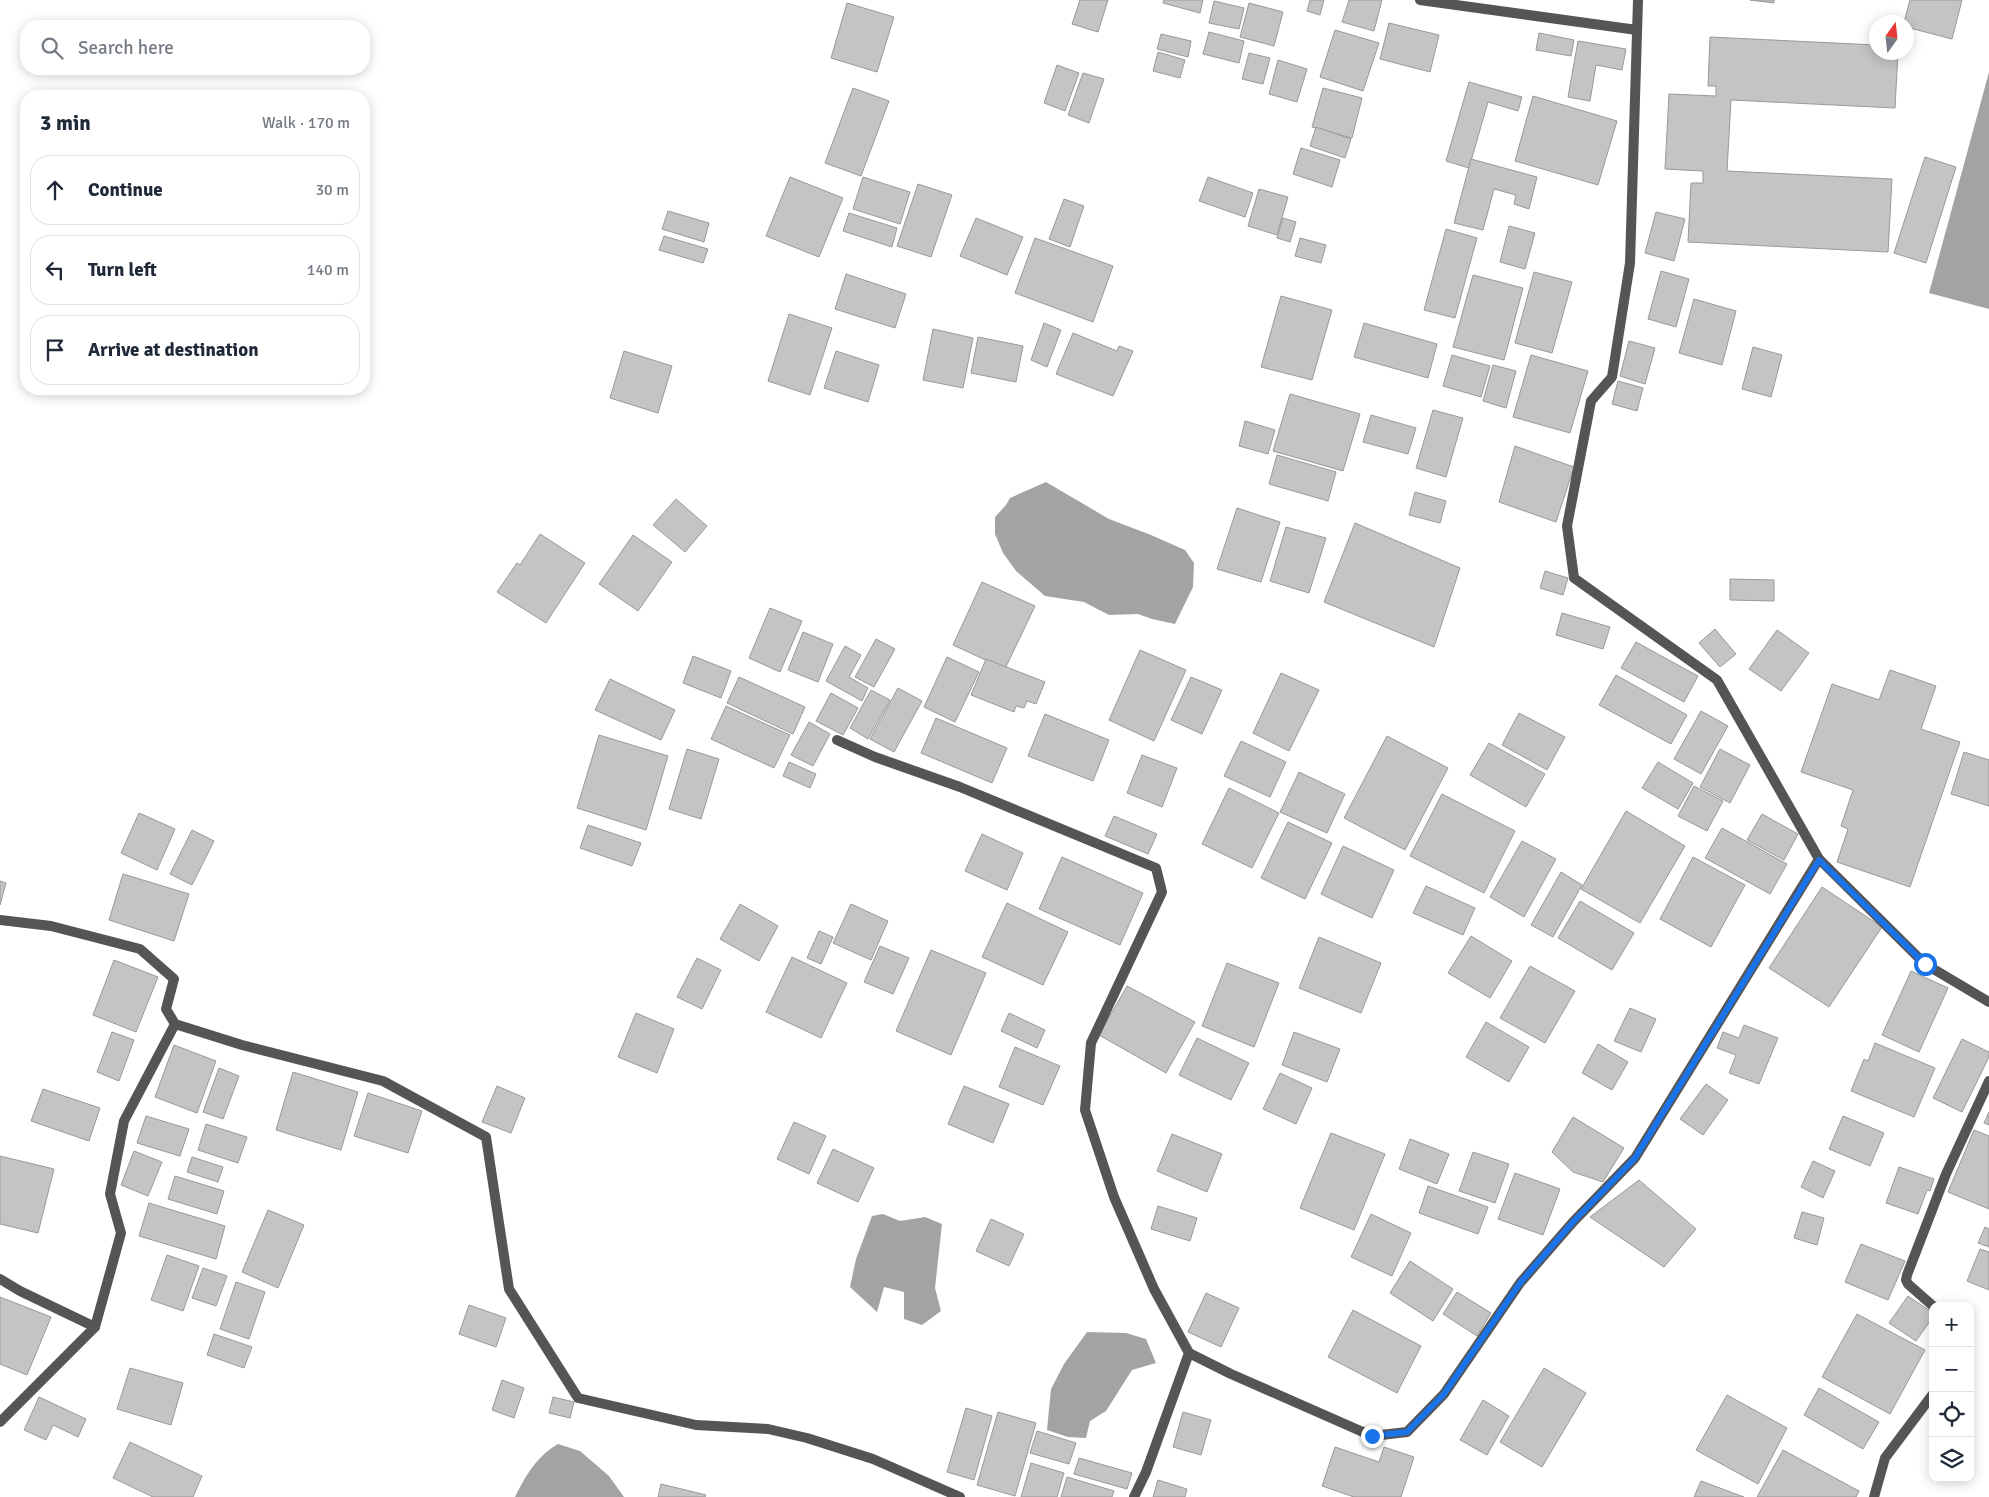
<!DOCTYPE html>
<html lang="en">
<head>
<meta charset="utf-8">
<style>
  body { margin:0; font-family:Signika,sans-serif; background:#f2f2f3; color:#1f2937 }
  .controls { position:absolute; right:15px; bottom:15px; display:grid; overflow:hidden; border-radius:10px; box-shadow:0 2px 12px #0003 }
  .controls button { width:45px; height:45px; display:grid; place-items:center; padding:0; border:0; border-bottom:1px solid #e0e1e3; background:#fff; color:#1f2937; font:25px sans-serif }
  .compass { position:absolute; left:1869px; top:15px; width:45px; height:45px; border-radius:50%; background:#fff; box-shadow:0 2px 12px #0003; rotate:15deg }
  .stop { position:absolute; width:15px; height:15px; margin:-11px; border:4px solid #1a73e8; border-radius:50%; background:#fff }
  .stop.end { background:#1a73e8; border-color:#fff; box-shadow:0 1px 5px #0008 }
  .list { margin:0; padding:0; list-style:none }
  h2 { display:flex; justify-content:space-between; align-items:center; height:65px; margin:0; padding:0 20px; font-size:21px }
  h2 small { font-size:16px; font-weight:400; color:#747a83 }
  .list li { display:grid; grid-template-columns:32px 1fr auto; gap:15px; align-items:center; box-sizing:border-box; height:70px; margin:0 10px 10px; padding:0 10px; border:1px solid #e0e1e3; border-radius:20px }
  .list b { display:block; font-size:19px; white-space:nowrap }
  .list em { font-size:16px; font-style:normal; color:#747a83 }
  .icon { flex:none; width:28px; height:28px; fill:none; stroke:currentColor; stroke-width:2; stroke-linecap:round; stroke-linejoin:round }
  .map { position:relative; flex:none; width:1989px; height:1497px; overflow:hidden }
  .search { position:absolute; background:#fff; box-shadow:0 2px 12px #0003; left:20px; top:20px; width:350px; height:55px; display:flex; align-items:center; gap:12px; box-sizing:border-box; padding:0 18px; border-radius:20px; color:#747a83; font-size:19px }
  .panel { position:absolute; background:#fff; box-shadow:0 2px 12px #0003; left:20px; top:90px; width:350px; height:305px; border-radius:20px }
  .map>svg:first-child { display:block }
  .water { fill:#a3a3a3 }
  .building { fill:#c4c4c4; stroke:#999 }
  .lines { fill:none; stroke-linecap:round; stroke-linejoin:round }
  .street { stroke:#555; stroke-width:10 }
  .route { stroke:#1a73e8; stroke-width:6 }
</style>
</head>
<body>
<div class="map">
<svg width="1989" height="1497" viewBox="0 0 1989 1497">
  <rect width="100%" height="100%" fill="#fff"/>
  <!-- water -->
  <g class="water">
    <polygon points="1989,72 1989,309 1929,293"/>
    <polygon points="1046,482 1109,519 1151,535 1185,550 1194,563 1193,587 1175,624 1152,619 1138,614 1109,615 1084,602 1045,596 1016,571 1003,553 995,534 995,517 1006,505 1010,498"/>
    <polygon points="883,1214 900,1221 925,1217 942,1224 935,1288 941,1311 922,1325 904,1319 904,1292 884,1287 877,1312 850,1287 856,1259 872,1216"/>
    <polygon points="1087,1332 1126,1333 1146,1339 1156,1363 1132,1370 1106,1411 1090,1421 1086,1438 1068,1437 1047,1430 1051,1389 1064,1364"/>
    <path d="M 558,1444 L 580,1451 L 609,1476 L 624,1497 L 515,1497 C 525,1476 538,1455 558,1444 Z"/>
  </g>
  <!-- building -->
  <g class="building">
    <polygon points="1080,0 1108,0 1098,32 1072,24"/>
    <polygon points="1164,0 1203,0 1200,13 1163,3"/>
    <polygon points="1310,0 1324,0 1320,15 1307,11"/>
    <polygon points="1349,0 1382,0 1374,31 1342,22"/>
    <polygon points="1750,0 1774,0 1774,3"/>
    <polygon points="1910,0 1962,0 1952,39 1906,27 1906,22 1904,22"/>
    <polygon points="1214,1 1244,8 1239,29 1209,23"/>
    <polygon points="847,3 894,17 877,72 831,58"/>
    <polygon points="1249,3 1283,12 1274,46 1240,37"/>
    <polygon points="1389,23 1439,35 1430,72 1380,59"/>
    <polygon points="1335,30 1379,43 1363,91 1320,77"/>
    <polygon points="1209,32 1244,41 1239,63 1203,54"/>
    <polygon points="1539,33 1574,40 1571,56 1536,50"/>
    <polygon points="1161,34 1191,41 1188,57 1157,49"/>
    <polygon points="1710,37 1876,45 1876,52 1898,52 1895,108 1731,100 1727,171 1892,179 1888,252 1688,242 1691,183 1703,183 1703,171 1665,169 1669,94 1716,96 1716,86 1708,86"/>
    <polygon points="1578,41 1626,49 1622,70 1596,65 1590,101 1568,97"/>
    <polygon points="1158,52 1185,60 1180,78 1153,71"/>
    <polygon points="1249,53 1270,58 1263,84 1242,79"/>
    <polygon points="1278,60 1307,69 1297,102 1269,94"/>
    <polygon points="1057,65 1079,73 1065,111 1044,103"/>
    <polygon points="1083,73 1104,79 1089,123 1068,115"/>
    <polygon points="1469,82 1522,97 1518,111 1488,102 1469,168 1446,161"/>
    <polygon points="853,88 889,101 861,176 825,163"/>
    <polygon points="1323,88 1362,98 1352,138 1312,127"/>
    <polygon points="1533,96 1617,121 1598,185 1515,161"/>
    <polygon points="1316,127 1351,139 1345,158 1310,146"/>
    <polygon points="1301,148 1340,160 1332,187 1293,174"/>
    <polygon points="1925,157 1956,167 1926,263 1894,253"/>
    <polygon points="1471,159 1537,177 1529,209 1514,204 1516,195 1494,189 1483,230 1454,223"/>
    <polygon points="790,177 843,198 819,257 766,236"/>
    <polygon points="863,177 910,192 900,224 853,209"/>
    <polygon points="1208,177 1253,193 1245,217 1199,201"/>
    <polygon points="918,184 952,195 931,257 897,246"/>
    <polygon points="1259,189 1288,197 1277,235 1248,226"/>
    <polygon points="1064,199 1084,206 1070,247 1049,239"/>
    <polygon points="668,211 709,223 704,242 662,229"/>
    <polygon points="1656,212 1685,219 1674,261 1645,253"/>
    <polygon points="849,213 897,228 892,247 843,231"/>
    <polygon points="976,218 1023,237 1007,275 960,256"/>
    <polygon points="1283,218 1296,222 1290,242 1277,238"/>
    <polygon points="1509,226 1535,233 1525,269 1500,262"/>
    <polygon points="1446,229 1477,238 1455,318 1424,310"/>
    <polygon points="664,236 708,249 703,263 659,250"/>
    <polygon points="1035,238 1113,266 1093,322 1015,293"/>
    <polygon points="1300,238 1326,245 1321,263 1295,256"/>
    <polygon points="1661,271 1689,279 1676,327 1648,319"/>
    <polygon points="1534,272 1572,282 1552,353 1515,343"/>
    <polygon points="846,274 906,294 895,328 835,309"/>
    <polygon points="1473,275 1523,288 1504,360 1453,347"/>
    <polygon points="1281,296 1332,310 1312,380 1261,367"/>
    <polygon points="1694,299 1736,311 1722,365 1679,353"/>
    <polygon points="789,314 832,328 810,395 768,381"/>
    <polygon points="1044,323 1061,330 1047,367 1031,360"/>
    <polygon points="1364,323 1437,344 1428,378 1354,357"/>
    <polygon points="933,329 973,338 963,388 923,380"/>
    <polygon points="1073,333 1117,351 1119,346 1133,351 1113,396 1056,374"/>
    <polygon points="978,337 1023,346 1016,382 971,373"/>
    <polygon points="1629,341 1655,348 1645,384 1620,376"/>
    <polygon points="1753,347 1782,355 1771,397 1742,389"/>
    <polygon points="624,351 672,366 658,413 610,398"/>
    <polygon points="836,351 879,365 868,402 824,388"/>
    <polygon points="1452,355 1490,366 1481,397 1443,386"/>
    <polygon points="1531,355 1588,371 1570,433 1513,417"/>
    <polygon points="1493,365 1516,371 1506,408 1483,401"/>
    <polygon points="1618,381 1643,388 1637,411 1612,404"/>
    <polygon points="1290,394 1360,414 1343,471 1273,451"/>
    <polygon points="1433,410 1463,418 1446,477 1416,468"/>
    <polygon points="1371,415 1416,428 1408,454 1363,442"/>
    <polygon points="1245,421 1275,430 1268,454 1239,446"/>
    <polygon points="1515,446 1574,467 1556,522 1499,502"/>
    <polygon points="1277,455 1336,472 1328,501 1269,484"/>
    <polygon points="1415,492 1446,501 1440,523 1409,515"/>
    <polygon points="676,499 707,526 685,552 653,525"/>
    <polygon points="1237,508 1280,522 1261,582 1217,569"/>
    <polygon points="1355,523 1460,568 1434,647 1324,602"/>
    <polygon points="1286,527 1326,538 1309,593 1270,581"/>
    <polygon points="540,534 585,563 546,623 497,592 517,563 520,565"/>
    <polygon points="633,535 672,562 638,611 599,584"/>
    <polygon points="1545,571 1568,578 1563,595 1540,588"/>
    <polygon points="1730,579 1774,580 1774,601 1730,600"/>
    <polygon points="982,582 1035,606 1005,669 953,645"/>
    <polygon points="770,608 802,621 780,672 749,658"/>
    <polygon points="1562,613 1610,627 1603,649 1556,635"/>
    <polygon points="1715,629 1736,654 1720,667 1699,643"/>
    <polygon points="1777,630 1809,653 1781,691 1749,669"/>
    <polygon points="803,632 833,644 818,682 788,670"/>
    <polygon points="876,639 895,649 874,687 855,677"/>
    <polygon points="1636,642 1698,676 1684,702 1621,668"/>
    <polygon points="845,646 861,655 849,677 868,688 862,701 826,681"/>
    <polygon points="1140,650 1186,670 1154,741 1109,720"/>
    <polygon points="693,656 731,671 721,698 683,683"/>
    <polygon points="947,657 979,672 955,722 924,707"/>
    <polygon points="986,659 1045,682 1036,704 1027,701 1024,708 1016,706 1014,712 971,695"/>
    <polygon points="1890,670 1936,686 1921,729 1960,742 1910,887 1837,862 1848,829 1841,826 1853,790 1801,772 1832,684 1879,700"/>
    <polygon points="1281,673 1319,690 1289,751 1253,733"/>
    <polygon points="1616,675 1687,715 1671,744 1599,705"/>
    <polygon points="739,677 805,707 793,734 727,703"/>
    <polygon points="1191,677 1222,690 1202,734 1171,720"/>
    <polygon points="610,679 675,710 661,740 595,710"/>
    <polygon points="898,688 922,701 894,752 870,739"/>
    <polygon points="871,690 890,700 868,739 850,728"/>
    <polygon points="831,693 858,708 843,735 816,721"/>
    <polygon points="726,706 790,735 774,768 711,739"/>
    <polygon points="1701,711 1728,726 1701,774 1674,759"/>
    <polygon points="1519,713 1565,737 1547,770 1502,745"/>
    <polygon points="1045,714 1109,740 1093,781 1028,756"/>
    <polygon points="936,718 1007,748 992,783 921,753"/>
    <polygon points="809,722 830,734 813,766 791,755"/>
    <polygon points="599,735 668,756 646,830 577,808"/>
    <polygon points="1387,736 1448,768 1405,850 1344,818"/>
    <polygon points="1241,741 1286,762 1270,797 1224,776"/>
    <polygon points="1489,743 1545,774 1526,807 1470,775"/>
    <polygon points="687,749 719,759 701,819 669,809"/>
    <polygon points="1720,749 1750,765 1730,803 1700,787"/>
    <polygon points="1964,752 1989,760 1989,806 1951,794"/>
    <polygon points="1142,755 1177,768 1162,807 1127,793"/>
    <polygon points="789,762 816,774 810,788 783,776"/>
    <polygon points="1658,762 1693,783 1678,809 1642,788"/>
    <polygon points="1299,772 1345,794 1327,833 1280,812"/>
    <polygon points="1694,786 1723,801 1707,831 1678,816"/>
    <polygon points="1229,788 1279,813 1252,868 1202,844"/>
    <polygon points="1442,794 1515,831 1484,893 1410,856"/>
    <polygon points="1626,811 1685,846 1640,923 1581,889"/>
    <polygon points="139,813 175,829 157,870 121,853"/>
    <polygon points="1762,814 1798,834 1784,860 1747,840"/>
    <polygon points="1114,816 1157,834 1148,854 1105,836"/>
    <polygon points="1288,822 1332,843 1305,899 1261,878"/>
    <polygon points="588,825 641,843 632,866 580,848"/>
    <polygon points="1722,828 1787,864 1770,894 1705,858"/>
    <polygon points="192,830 214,841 192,885 170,874"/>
    <polygon points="982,834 1023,853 1007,890 965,871"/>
    <polygon points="1522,841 1556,859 1524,917 1490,897"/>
    <polygon points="1343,846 1394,870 1372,918 1321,894"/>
    <polygon points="1062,857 1143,893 1120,945 1039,909"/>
    <polygon points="1693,857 1745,885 1711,947 1660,919"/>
    <polygon points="1561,872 1582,885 1553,937 1531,925"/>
    <polygon points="123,874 189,894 174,941 109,920"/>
    <polygon points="0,881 6,883 0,905"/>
    <polygon points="1426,886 1475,908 1463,935 1413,913"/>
    <polygon points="1822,887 1882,927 1829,1007 1769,968"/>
    <polygon points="1580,901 1634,933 1612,970 1558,938"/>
    <polygon points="1007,903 1068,932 1043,985 982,957"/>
    <polygon points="740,904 778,926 759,961 720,939"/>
    <polygon points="851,904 888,921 871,960 833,943"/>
    <polygon points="819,931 833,937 821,964 807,958"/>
    <polygon points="1471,936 1512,961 1490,998 1448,973"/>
    <polygon points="1319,937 1381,963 1361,1013 1299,988"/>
    <polygon points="880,946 909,958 893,994 864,982"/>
    <polygon points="931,950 986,973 951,1055 896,1031"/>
    <polygon points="792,957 847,983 821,1038 766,1012"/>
    <polygon points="697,958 721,970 702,1009 677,997"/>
    <polygon points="114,960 158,977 136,1032 93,1015"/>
    <polygon points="1227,963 1279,983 1254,1047 1202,1026"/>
    <polygon points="1530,966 1575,991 1545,1043 1500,1018"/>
    <polygon points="1911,971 1948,988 1919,1052 1882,1035"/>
    <polygon points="1127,986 1195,1022 1166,1073 1099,1035"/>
    <polygon points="1630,1008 1656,1019 1641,1052 1614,1041"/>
    <polygon points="636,1013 674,1029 657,1073 618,1057"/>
    <polygon points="1009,1013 1045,1030 1037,1048 1001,1031"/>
    <polygon points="1486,1022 1529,1047 1509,1082 1466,1057"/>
    <polygon points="1744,1025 1778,1038 1759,1084 1729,1073 1736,1055 1717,1048 1723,1032 1739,1038"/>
    <polygon points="112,1032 134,1040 119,1081 97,1072"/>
    <polygon points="1294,1032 1340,1049 1327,1082 1282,1065"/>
    <polygon points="1197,1038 1249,1063 1231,1100 1179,1075"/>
    <polygon points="1962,1039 1989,1052 1989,1057 1962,1112 1933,1098"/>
    <polygon points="1875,1043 1935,1068 1914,1117 1851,1091 1864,1059 1868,1061"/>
    <polygon points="1598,1044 1628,1062 1612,1090 1582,1073"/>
    <polygon points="174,1045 216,1061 197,1113 155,1097"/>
    <polygon points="1015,1047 1060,1066 1043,1105 999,1087"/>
    <polygon points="219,1068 239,1076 223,1119 203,1112"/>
    <polygon points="293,1072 358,1092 341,1150 276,1130"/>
    <polygon points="1280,1073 1312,1088 1296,1124 1263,1109"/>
    <polygon points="1706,1084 1728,1100 1703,1135 1680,1119"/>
    <polygon points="497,1086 525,1098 511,1133 482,1122"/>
    <polygon points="964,1086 1009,1104 993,1143 948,1124"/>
    <polygon points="43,1089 100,1108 89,1141 31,1121"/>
    <polygon points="368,1093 422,1111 408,1153 354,1136"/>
    <polygon points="1989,1112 1989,1125 1984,1123"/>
    <polygon points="146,1116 189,1129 180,1156 137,1143"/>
    <polygon points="1843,1116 1884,1133 1870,1166 1829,1149"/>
    <polygon points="1573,1117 1624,1148 1603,1182 1573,1172 1552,1152"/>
    <polygon points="794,1122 826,1136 809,1174 777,1159"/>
    <polygon points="206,1124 247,1137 238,1163 198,1150"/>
    <polygon points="1974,1130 1989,1136 1989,1209 1948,1192"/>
    <polygon points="1331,1133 1385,1154 1354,1230 1300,1208"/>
    <polygon points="1172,1134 1222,1154 1207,1192 1157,1171"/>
    <polygon points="1410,1139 1449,1154 1437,1184 1399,1169"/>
    <polygon points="833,1149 874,1168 858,1202 817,1183"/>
    <polygon points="134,1151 162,1162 148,1196 121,1185"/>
    <polygon points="1473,1152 1509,1164 1495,1203 1459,1191"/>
    <polygon points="0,1156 54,1169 38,1233 0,1224"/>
    <polygon points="192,1157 223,1167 218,1182 187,1172"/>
    <polygon points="1813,1161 1835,1171 1823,1198 1801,1187"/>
    <polygon points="1899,1167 1934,1179 1930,1191 1927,1190 1918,1214 1886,1203"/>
    <polygon points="1515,1173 1560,1189 1543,1235 1498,1219"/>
    <polygon points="175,1176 224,1191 217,1214 168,1199"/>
    <polygon points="1639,1180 1696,1229 1664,1267 1590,1217"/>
    <polygon points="1428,1186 1488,1207 1478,1234 1419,1213"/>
    <polygon points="149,1203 225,1226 216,1259 139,1236"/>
    <polygon points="1158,1206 1197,1218 1190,1241 1151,1229"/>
    <polygon points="268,1210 304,1225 278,1288 242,1272"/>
    <polygon points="1802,1212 1824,1218 1817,1245 1794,1238"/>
    <polygon points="1371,1214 1411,1233 1392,1276 1351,1257"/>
    <polygon points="991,1219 1024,1234 1009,1266 976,1251"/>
    <polygon points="1985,1227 1989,1229 1989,1247 1978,1243"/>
    <polygon points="1861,1244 1905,1261 1888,1300 1845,1282"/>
    <polygon points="1980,1249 1989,1252 1989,1290 1967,1281"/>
    <polygon points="167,1255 199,1266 183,1311 151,1300"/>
    <polygon points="1410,1261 1453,1289 1433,1321 1390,1293"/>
    <polygon points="203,1268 227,1276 216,1306 192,1298"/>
    <polygon points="236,1282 265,1292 249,1339 220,1329"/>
    <polygon points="1457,1292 1491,1313 1477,1336 1443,1314"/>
    <polygon points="1206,1293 1239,1308 1221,1347 1188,1332"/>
    <polygon points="1908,1296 1933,1313 1933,1317 1916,1341 1889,1323"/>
    <polygon points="0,1297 51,1317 27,1375 0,1364"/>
    <polygon points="469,1305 506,1318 496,1347 459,1334"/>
    <polygon points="1353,1310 1421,1346 1397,1393 1328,1357"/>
    <polygon points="1857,1314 1925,1350 1890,1414 1822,1377"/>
    <polygon points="214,1334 252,1347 244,1368 207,1355"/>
    <polygon points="130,1368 183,1383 171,1425 117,1409"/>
    <polygon points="1544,1368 1586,1393 1542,1467 1500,1442"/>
    <polygon points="502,1380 524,1388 514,1418 492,1410"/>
    <polygon points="1819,1388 1879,1422 1863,1449 1804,1415"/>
    <polygon points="1727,1395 1787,1428 1758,1484 1696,1450"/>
    <polygon points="39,1397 86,1419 78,1437 53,1425 46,1440 24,1430"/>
    <polygon points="553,1397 574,1402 570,1418 549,1413"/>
    <polygon points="1483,1400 1509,1416 1487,1455 1460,1440"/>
    <polygon points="966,1408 992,1416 974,1480 947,1472"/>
    <polygon points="998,1412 1036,1423 1015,1496 977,1485"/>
    <polygon points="1183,1412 1211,1420 1201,1455 1173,1447"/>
    <polygon points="1037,1431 1076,1443 1069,1464 1030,1453"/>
    <polygon points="130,1442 202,1476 193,1497 153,1497 113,1478"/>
    <polygon points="1335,1447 1379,1462 1384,1447 1414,1457 1401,1497 1354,1497 1322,1486"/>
    <polygon points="1783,1450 1859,1491 1856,1497 1757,1497"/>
    <polygon points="1079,1458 1132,1473 1127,1489 1074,1474"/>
    <polygon points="1031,1463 1064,1473 1057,1497 1021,1497"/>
    <polygon points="1067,1477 1114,1491 1112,1497 1061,1497"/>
    <polygon points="1158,1480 1187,1489 1185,1497 1153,1497"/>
    <polygon points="1701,1481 1744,1497 1694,1497"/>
    <polygon points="661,1484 706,1495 705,1497 658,1497"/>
  </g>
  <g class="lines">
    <!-- street -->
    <g class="street">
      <polyline points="1420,0 1637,30"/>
      <polyline points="1638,0 1630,263 1612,377 1591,401 1567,526 1574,578 1717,680 1819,859 1925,964 1989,1002"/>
      <polyline points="837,740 875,757 960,787 1156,868 1162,892 1091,1043 1085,1110 1114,1197 1154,1289 1189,1353 1146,1472 1134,1497"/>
      <polyline points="0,920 51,926 140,949 174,979 166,1009 175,1024 242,1045 383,1081 486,1137 509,1289 578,1398 696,1425 768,1429 807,1438 873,1459 960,1497"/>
      <polyline points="0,1279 20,1291 95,1327"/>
      <polyline points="1933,1306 1908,1284 1906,1280 1907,1275 1946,1174 1989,1081"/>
      <polyline points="1189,1353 1231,1374 1372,1436 1407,1432 1444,1394 1520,1283 1573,1222 1635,1158 1819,859"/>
      <polyline points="0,1422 95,1327 121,1233 110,1194 124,1121 175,1024"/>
      <polyline points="1874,1497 1885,1458 1933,1394"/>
    </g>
  </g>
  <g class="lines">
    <!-- route -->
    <polyline class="route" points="1372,1436 1407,1432 1444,1394 1520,1283 1573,1222 1635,1158 1819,860 1925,964"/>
  </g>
</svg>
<div class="controls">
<button>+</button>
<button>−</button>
<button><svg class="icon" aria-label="locate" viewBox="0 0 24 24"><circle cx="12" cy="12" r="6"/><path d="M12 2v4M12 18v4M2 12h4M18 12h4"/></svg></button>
<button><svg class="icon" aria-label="layers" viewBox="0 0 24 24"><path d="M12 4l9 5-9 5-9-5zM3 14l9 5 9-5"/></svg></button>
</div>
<svg class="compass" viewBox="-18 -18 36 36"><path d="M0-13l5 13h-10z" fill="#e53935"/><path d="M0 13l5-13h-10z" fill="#747a83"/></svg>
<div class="stop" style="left:1925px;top:964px"></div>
<div class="stop end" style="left:1372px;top:1436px"></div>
<div class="search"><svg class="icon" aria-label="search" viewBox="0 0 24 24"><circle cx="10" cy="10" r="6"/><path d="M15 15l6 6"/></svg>Search here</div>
<section class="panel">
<h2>3 min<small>Walk · 170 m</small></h2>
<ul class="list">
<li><svg class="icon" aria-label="ahead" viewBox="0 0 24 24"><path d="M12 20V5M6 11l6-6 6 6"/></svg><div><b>Continue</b></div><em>30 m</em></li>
<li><svg class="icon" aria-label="left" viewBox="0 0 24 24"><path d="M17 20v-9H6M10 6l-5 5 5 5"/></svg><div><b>Turn left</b></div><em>140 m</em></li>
<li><svg class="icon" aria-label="arrive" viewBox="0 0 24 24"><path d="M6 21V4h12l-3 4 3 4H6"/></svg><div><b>Arrive at destination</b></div></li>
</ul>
</section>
</div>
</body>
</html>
